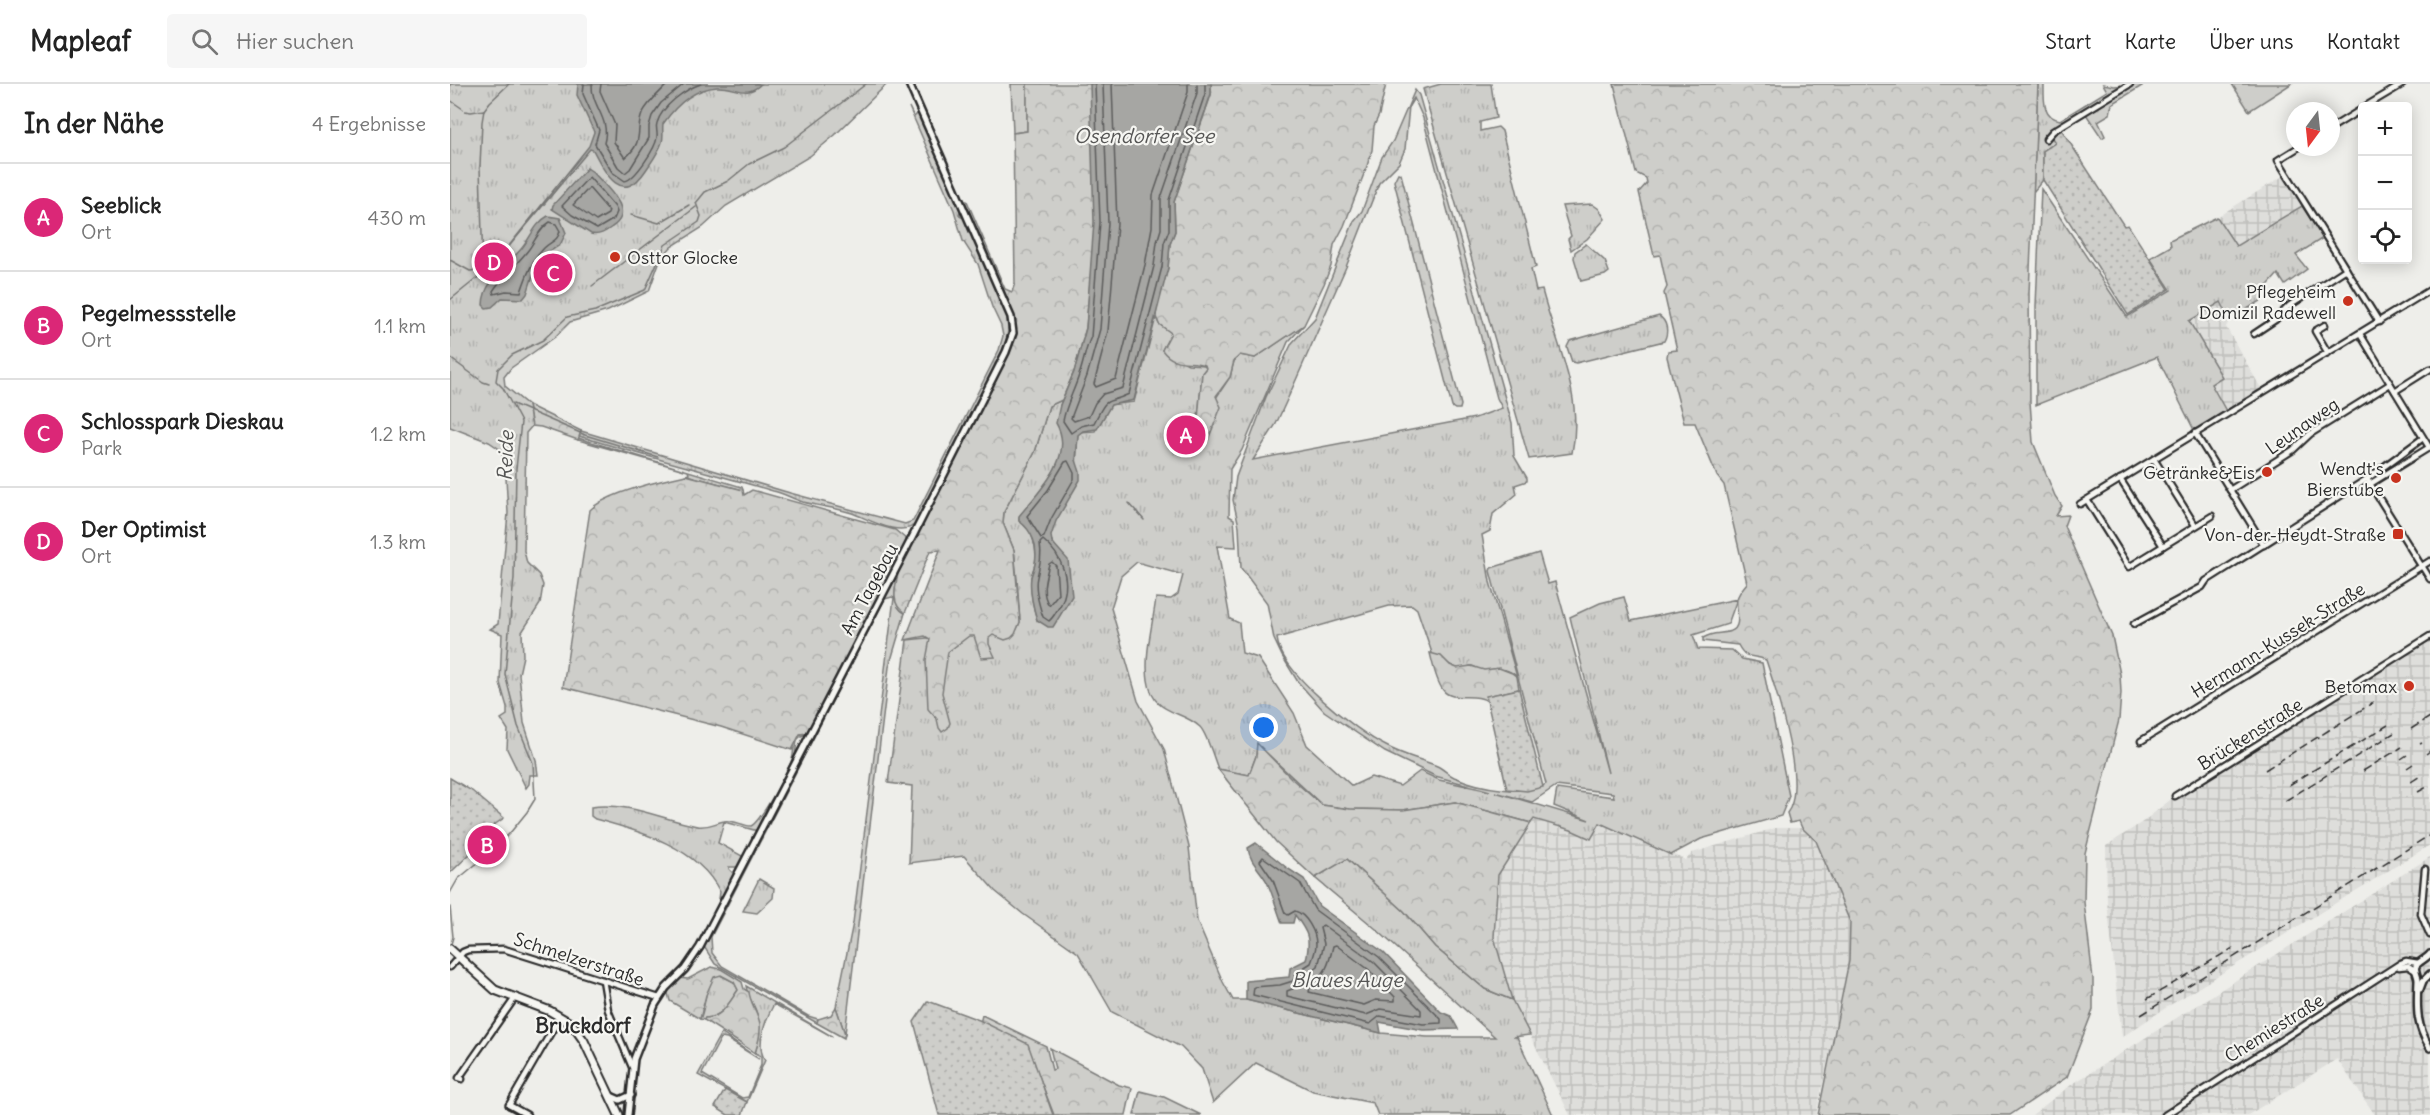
<!DOCTYPE html>
<html lang="de">
<head>
<meta charset="utf-8">
<style>
  body { margin:0; font-family:Delius,sans-serif; background:#f6f6f6; color:#222 }
  .controls { position:absolute; right:18px; top:18px; display:grid; overflow:hidden; border-radius:6px; box-shadow:0 3px 15px #0003 }
  .controls button { width:54px; height:54px; display:grid; place-items:center; padding:0; border:0; border-bottom:2px solid #e0e0e0; background:#fff; color:#222; font:30px sans-serif }
  .compass { position:absolute; left:1836px; top:18px; width:54px; height:54px; border-radius:50%; background:#fff; box-shadow:0 3px 15px #0003; rotate:195deg }
  .you { position:absolute; left:814px; top:644px; width:21px; height:21px; margin:-15px; border:4px solid #fff; border-radius:50%; background:#1a73e8; box-shadow:0 0 0 9px #1a73e833 }
  .badge { display:grid; place-items:center; width:39px; height:39px; border-radius:50%; background:#db2777; color:#fff; font-size:20px; font-weight:700 }
  .pin { position:absolute; translate:-50% -50%; border:3px solid #fff; box-shadow:0 2px 6px #0006 }
  .list { margin:0; padding:0; list-style:none }
  h2 { display:flex; justify-content:space-between; align-items:center; height:78px; margin:0; padding:0 24px; font-size:26px }
  h2 small { font-size:20px; font-weight:400; color:#767676 }
  .list li { display:grid; grid-template-columns:39px 1fr auto; gap:18px; align-items:center; box-sizing:border-box; height:108px; padding:0 24px; border-top:2px solid #e0e0e0 }
  .list b { display:block; font-size:22px; white-space:nowrap }
  .list p { margin:0; font-size:20px; white-space:nowrap; color:#767676 }
  .list em { font-size:20px; font-style:normal; color:#767676 }
  .icon { flex:none; width:33px; height:33px; fill:none; stroke:currentColor; stroke-width:2; stroke-linecap:round; stroke-linejoin:round }
  .map { position:relative; flex:none; width:1980px; height:1031px; overflow:hidden }
  header { display:flex; align-items:center; gap:36px; box-sizing:border-box; height:84px; padding:0 30px; background:#fff; border-bottom:2px solid #e0e0e0 }
  header strong { font-size:28px }
  nav { display:flex; gap:33px; margin-inline-start:auto; font-size:21px }
  .search { width:420px; height:54px; background:#f6f6f6; display:flex; align-items:center; gap:15px; box-sizing:border-box; padding:0 21px; border-radius:6px; color:#767676; font-size:22px }
  main { display:flex }
  aside { flex:1; background:#fff }
  .map>svg:first-child { display:block }
  .industrial { fill:url(#industrial-grid) }
  .grass { fill:url(#grass-tufts); stroke:#7c7c7a; stroke-width:1.5; fill-rule:evenodd }
  .forest { fill:url(#forest-crowns); stroke:#7c7c7a; stroke-width:1.5 }
  .garden { fill:url(#garden-dots); stroke:#7c7c7a; stroke-width:1.5 }
  .pitch { fill:#cececa; stroke:#7c7c7a; stroke-width:1.5 }
  .water { fill:#a6a6a3; stroke:#757573; stroke-width:1.5 }
  .lines { fill:none; stroke-linecap:round; stroke-linejoin:round }
  .shore { stroke:#5c5c5b; stroke-width:1.5 }
  .stream { stroke:#757573; stroke-width:1.5 }
  .minor-casing { stroke:#2b2b2b; stroke-width:9 }
  .tertiary-casing { stroke:#2b2b2b; stroke-width:10 }
  .primary-casing { stroke:#2b2b2b; stroke-width:11 }
  .minor { stroke:#f6f6f2; stroke-width:4.5 }
  .tertiary { stroke:#f6f6f2; stroke-width:5 }
  .primary { stroke:#f6f6f2; stroke-width:7 }
  .rail { stroke:#2b2b2b; stroke-width:1.5; stroke-dasharray:9 4.5; stroke-linecap:butt }
  .poi-dot { fill:#c8321e; stroke:#f6f6f2; stroke-width:2 }
  .labels { text-anchor:middle; dominant-baseline:central; stroke-width:4.5; stroke-linejoin:round; paint-order:stroke }
  .poi-label { font-size:18px; fill:#2b2b2b; stroke:#f6f6f2; text-anchor:end }
  .street-label { font-size:18px; fill:#2b2b2b; stroke:#f6f6f2 }
  .water-label { font-size:20px; font-style:italic; fill:#565655; stroke:#f6f6f2 }
  .quarter-label { font-size:21px; font-weight:bold; fill:#2b2b2b; stroke:#f6f6f2 }
</style>
</head>
<body>
<header>
<strong>Mapleaf</strong>
<div class="search"><svg class="icon" aria-label="search" viewBox="0 0 24 24"><circle cx="10" cy="10" r="6"/><path d="M15 15l6 6"/></svg>Hier suchen</div>
<nav><a>Start</a><a>Karte</a><a>Über uns</a><a>Kontakt</a></nav>
</header>
<main>
<aside>
<h2>In der Nähe<small>4 Ergebnisse</small></h2>
<ul class="list">
<li><span class="badge">A</span><div><b>Seeblick</b><p>Ort</p></div><em>430 m</em></li>
<li><span class="badge">B</span><div><b>Pegelmessstelle</b><p>Ort</p></div><em>1.1 km</em></li>
<li><span class="badge">C</span><div><b>Schlosspark Dieskau</b><p>Park</p></div><em>1.2 km</em></li>
<li><span class="badge">D</span><div><b>Der Optimist</b><p>Ort</p></div><em>1.3 km</em></li>
</ul>
</aside>
<div class="map">
<svg width="1980" height="1031" viewBox="0 0 1980 1031">
  <defs>
    <pattern id="industrial-grid" width="8" height="8" patternUnits="userSpaceOnUse" patternTransform="scale(1.5)"><rect width="8" height="8" fill="#dededb"/><path d="M0 4h8M4 0v8" fill="none" stroke="#bfbfbc"/></pattern>
    <pattern id="grass-tufts" width="24" height="20" patternUnits="userSpaceOnUse" patternTransform="scale(1.5)"><rect width="24" height="20" fill="#cececa"/><path d="M3 7l-1-3M5 7V3M7 7l1-3M15 17l-1-3M17 17v-4M19 17l1-3" fill="none" stroke="#b1b1ae"/></pattern>
    <pattern id="forest-crowns" width="20" height="18" patternUnits="userSpaceOnUse" patternTransform="scale(1.5)"><rect width="20" height="18" fill="#cececa"/><path d="M2 6a3 3 0 1 1 6 0M12 15a3 3 0 1 1 6 0" fill="none" stroke="#b1b1ae"/></pattern>
    <pattern id="garden-dots" width="8" height="8" patternUnits="userSpaceOnUse" patternTransform="scale(1.5)"><rect width="8" height="8" fill="#cececa"/><path d="M2 2h.1M6 6h.1" fill="none" stroke="#b1b1ae" stroke-width="1.8" stroke-linecap="round"/></pattern>
  </defs>
  <rect width="100%" height="100%" fill="#eeeeea"/>
  <filter id="ink" filterUnits="userSpaceOnUse"><feTurbulence type="fractalNoise" baseFrequency=".0167" numOctaves="2"/><feDisplacementMap in="SourceGraphic" scale="12" xChannelSelector="R" yChannelSelector="G"/><feConvolveMatrix kernelMatrix="1 2 1 2 8 2 1 2 1" color-interpolation-filters="sRGB"/></filter>
  <g filter="url(#ink)">
    <!-- industrial -->
    <g class="industrial">
      <polygon points="1833,92 1852,122 1785,162 1767,133"/>
      <polygon points="1771,218 1780,235 1776,243 1812,306 1776,327 1761,300 1771,293 1738,237"/>
      <polygon points="1980,552 1980,761 1717,923 1672,953 1657,819 1656,762 1694,737 1725,712"/>
      <polygon points="1084,735 1121,746 1141,755 1150,739 1236,776 1242,769 1325,744 1352,744 1366,757 1400,838 1400,846 1399,877 1366,1031 1120,1031 1062,916 1044,853 1048,790"/>
      <polygon points="1980,773 1980,1031 1925,1031 1887,975 1798,1031 1582,1031 1621,1001"/>
    </g>
    <!-- grass -->
    <g class="grass">
      <polygon points="0,0 437,0 385,51 360,72 276,122 253,143 221,163 210,176 199,207 158,227 120,238 105,253 61,284 54,293 55,302 78,321 82,342 76,349 74,467 77,479 89,491 93,501 90,520 72,548 73,572 69,590 74,639 86,676 88,691 80,691 79,700 76,704 57,665 58,646 51,635 57,631 57,623 50,599 52,550 40,545 48,540 58,429 55,376 48,364 39,358 0,343"/>
      <polygon points="561,0 577,0 577,47 563,49"/>
      <path d="M 991,0 L 1041,0 L 1046,34 L 1030,38 L 1030,47 L 1048,43 L 1052,47 L 1086,183 L 1081,185 L 1086,207 L 1092,206 C 1106,260 1134,312 1122,369 L 1079,375 L 973,5 Z"/>
      <path d="M 1588,0 L 1594,0 C 1594,15 1592,33 1610,36 L 1657,7 L 1653,0 L 1664,2 L 1695,0 L 1662,20 L 1660,30 L 1648,37 L 1655,52 L 1652,54 L 1636,30 L 1601,51 L 1605,59 L 1593,67 L 1593,96 L 1583,108 Z"/>
      <path d="M 965,6 L 969,11 L 1062,339 L 1064,372 L 1077,394 L 1077,397 L 1065,401 L 1067,410 L 1043,430 L 1040,447 L 1032,451 L 1040,498 L 1067,593 C 1052,579 1046,589 1031,586 C 1027,585 1026,583 1022,582 C 1017,582 1013,585 1008,584 C 997,583 994,572 983,572 L 967,525 L 962,521 L 939,522 L 827,554 C 830,588 906,647 936,662 C 952,671 970,675 987,682 C 994,685 999,692 1007,694 C 1027,703 1077,713 1096,700 L 1040,487 L 1041,484 L 1089,469 L 1098,500 L 1105,498 L 1158,689 L 1120,533 L 1150,519 L 1174,513 L 1181,537 L 1287,515 L 1278,540 L 1243,551 L 1248,565 L 1282,566 L 1292,575 L 1312,579 L 1339,712 L 1331,732 L 1251,755 L 1221,771 L 1150,739 L 1141,755 L 1121,746 L 1084,735 L 1081,739 L 1005,718 L 953,726 L 900,725 L 872,721 L 807,660 L 806,672 L 799,691 L 768,685 C 764,675 757,650 750,643 C 731,625 703,632 698,596 C 694,570 703,540 706,514 L 721,515 L 728,510 L 733,491 L 687,478 L 671,492 L 661,524 L 688,617 L 714,665 L 739,763 L 747,837 L 773,898 L 783,916 L 796,916 L 931,949 L 977,953 L 1045,953 L 926,845 L 865,794 L 896,774 L 954,827 L 985,863 L 1035,905 L 1062,916 L 1080,951 L 1063,953 L 1067,953 L 1103,1031 L 928,1031 L 923,1019 L 863,1007 L 806,979 L 763,1019 L 752,985 L 731,963 L 662,928 L 628,869 L 573,830 L 545,807 L 514,772 L 459,779 L 462,702 L 438,699 L 457,556 L 567,545 L 570,538 L 567,495 L 564,466 L 553,439 L 554,428 L 585,368 L 599,322 L 612,316 L 610,321 C 611,334 615,351 613,364 C 610,387 583,415 569,433 L 569,437 C 583,447 588,463 585,480 C 584,485 582,489 581,493 C 580,508 583,523 587,536 L 618,483 L 597,449 L 625,403 L 628,348 L 645,347 L 657,321 L 684,318 L 706,233 L 709,240 L 722,249 L 712,266 L 738,280 L 755,281 L 756,284 L 752,289 L 748,335 L 744,347 L 780,293 L 784,277 L 790,271 L 805,274 L 854,241 L 838,258 L 792,366 L 780,385 L 779,432 L 784,435 L 786,463 L 767,462 L 780,535 L 789,539 L 792,569 L 808,574 L 844,629 L 857,661 L 902,702 L 921,693 L 950,702 L 970,687 L 989,696 L 1040,707 L 985,692 L 935,668 L 874,627 L 848,598 L 832,572 L 824,555 L 817,519 L 791,484 L 789,442 L 783,416 L 786,393 L 816,313 L 842,259 L 865,234 L 904,137 L 912,127 L 932,73 L 943,57 ZM 964,14 L 973,34 L 1047,314 L 1052,324 L 1025,334 L 803,376 L 826,340 L 842,305 L 896,183 L 929,99 L 949,79 L 955,65 L 959,22 ZM 1106,702 L 1163,709 L 1164,713 L 1107,705 L 1104,722 L 1139,736 L 1045,708 L 1082,718 Z"/>
      <path d="M 459,23 L 464,33 L 469,28 L 511,126 L 509,130 L 511,133 L 514,133 L 557,231 L 558,247 L 554,265 L 466,440 C 449,454 419,435 402,429 C 386,424 369,422 353,418 C 343,415 333,409 323,407 C 258,388 193,372 129,352 L 131,347 L 340,409 L 455,440 L 463,437 L 549,266 L 553,252 L 551,242 L 542,223 L 528,180 L 513,157 L 504,126 Z"/>
      <polygon points="1591,105 1677,233 1721,206 1700,174 1721,162 1720,156 1767,133 1786,162 1852,122 1873,154 1846,171 1857,185 1835,201 1828,190 1812,208 1816,214 1780,235 1771,218 1739,237 1772,293 1761,300 1776,327 1744,346 1707,273 1586,321 1586,222"/>
      <polygon points="1142,120 1149,125 1155,135 1137,155 1121,166 1118,155 1121,152 1112,122"/>
      <polygon points="1136,160 1155,177 1159,188 1155,191 1131,197 1124,174 1125,168"/>
      <path d="M 1209,232 C 1217,237 1219,248 1214,257 L 1126,279 L 1122,278 L 1117,263 L 1120,257 Z"/>
      <polygon points="128,354 292,403 293,406 236,391 239,390 238,387 128,356"/>
      <path d="M 449,485 C 446,501 439,520 455,529 L 439,583 L 395,950 L 386,923 L 403,839 L 444,514 L 442,513 L 435,515 L 261,853 L 262,869 L 272,882 L 358,932 L 368,935 L 367,939 L 265,880 L 253,861 Z"/>
      <path d="M 359,645 L 358,650 L 351,652 L 347,656 L 345,673 L 308,747 L 274,738 L 268,759 L 294,773 L 289,783 L 279,783 L 279,785 L 285,791 L 271,818 L 269,815 L 270,808 C 248,763 190,747 145,735 L 141,732 L 141,723 C 179,718 211,735 247,742 C 258,744 264,739 274,737 C 282,735 293,742 301,742 C 311,737 341,683 343,671 C 344,663 344,657 350,650 L 357,649 Z"/>
      <polygon points="309,795 324,804 323,814 307,829 293,827"/>
      <path d="M 268,890 L 284,898 L 288,906 C 279,919 272,934 255,934 L 254,936 L 250,935 C 257,921 253,899 268,890 Z"/>
      <path d="M 296,902 L 383,953 L 324,920 C 316,934 305,961 315,976 L 297,1018 L 248,991 L 271,949 L 309,975 L 277,955 L 271,954 L 252,990 L 292,1014 L 298,1013 L 311,981 L 311,972 L 305,969 C 310,953 311,937 304,922 C 300,915 297,908 296,902 Z"/>
    </g>
    <!-- forest -->
    <g class="forest">
      <path d="M 577,0 L 641,0 L 645,139 L 636,244 L 625,285 L 612,316 L 599,322 L 585,368 L 554,428 L 553,439 L 564,466 L 570,538 L 565,550 L 561,554 L 555,556 L 543,551 L 539,554 L 539,560 L 545,573 L 531,574 L 524,552 L 519,552 L 498,568 L 492,609 L 500,639 L 498,644 L 492,648 L 489,644 L 487,635 L 478,625 L 476,576 L 480,555 L 475,552 L 455,556 L 490,466 L 480,467 L 455,529 C 439,520 446,501 449,485 L 561,260 L 565,247 L 512,117 L 517,117 L 555,205 L 562,208 L 565,199 L 563,49 L 577,47 Z"/>
      <path d="M 761,0 L 936,0 L 929,31 L 924,42 L 922,66 L 917,82 L 894,142 L 884,161 L 881,182 L 874,200 L 854,241 L 805,274 L 790,271 L 784,277 L 780,293 L 766,312 L 771,323 L 758,356 L 751,358 L 746,355 L 744,347 L 748,335 L 752,289 L 756,284 L 755,281 C 740,275 725,284 712,266 L 721,249 L 709,240 L 706,233 L 707,220 L 718,184 L 720,160 L 725,147 L 724,118 L 761,11 Z"/>
      <path d="M 1164,0 L 1588,0 L 1579,209 L 1580,318 L 1583,358 L 1605,412 L 1612,422 L 1606,432 L 1618,431 L 1614,442 L 1662,552 L 1670,590 L 1671,609 L 1669,636 L 1635,769 L 1634,818 L 1643,895 L 1643,926 L 1617,993 L 1560,1031 L 1368,1031 L 1399,877 L 1400,838 L 1366,757 L 1352,744 L 1349,737 L 1340,739 L 1337,729 C 1358,703 1326,606 1316,576 C 1302,569 1297,578 1288,561 L 1253,557 L 1253,554 C 1265,547 1270,551 1281,547 C 1293,543 1285,524 1287,515 C 1289,508 1293,504 1297,499 L 1274,401 L 1267,392 L 1245,339 L 1234,339 L 1217,273 L 1218,267 L 1227,266 L 1214,209 L 1217,203 L 1210,171 L 1204,172 L 1189,108 L 1197,99 L 1196,94 L 1186,89 Z"/>
      <polygon points="948,89 951,90 1011,321 1010,325 1005,325 1002,323 944,97"/>
      <polygon points="78,321 131,347 128,356 91,343 82,342"/>
      <path d="M 236,391 L 293,406 L 294,411 L 302,406 L 445,446 L 456,455 L 456,462 L 359,645 L 357,649 L 350,650 L 342,666 L 271,643 L 113,603 L 140,426 C 156,409 213,396 236,391 Z"/>
      <path d="M 980,569 L 991,572 L 1000,581 L 1007,584 L 1021,582 L 1034,586 L 1049,584 L 1062,589 L 1067,593 L 1069,605 L 1037,612 L 1038,618 C 1027,607 1002,619 993,606 C 986,597 983,581 980,569 Z"/>
      <polygon points="807,659 842,695 872,721 900,725 953,726 1005,718 1081,739 1048,791 1044,853 1062,916 1035,905 985,863 954,827 897,775 865,794 826,758 768,685 799,691 806,672"/>
      <path d="M 261,883 L 271,885 L 292,898 L 294,905 L 299,908 C 300,919 308,928 310,940 C 311,949 308,960 305,969 L 254,936 L 255,934 C 272,934 279,919 288,906 L 284,898 L 271,891 L 264,893 L 256,911 L 250,935 L 220,917 L 217,906 L 228,894 L 238,895 Z"/>
      <polygon points="386,923 395,950 394,954 367,939 368,935 381,931"/>
      <polygon points="532,931 596,962 602,986 605,985 600,964 669,1001 682,1004 676,1031 604,1031 577,961 526,956"/>
      <polygon points="690,1007 714,1013 751,1031 684,1031"/>
    </g>
    <!-- garden -->
    <g class="garden">
      <polygon points="1611,45 1674,142 1678,141 1719,205 1678,231 1593,96 1593,67 1605,59 1601,52"/>
      <polygon points="1069,605 1093,703 1077,707 1057,705 1036,612"/>
      <polygon points="0,694 22,707 54,734 20,758 24,766 0,789"/>
      <polygon points="478,917 529,936 578,960 603,1031 489,1031 464,938"/>
      <polygon points="275,1006 297,1018 292,1031 278,1031 265,1023"/>
    </g>
    <!-- pitch -->
    <polygon class="pitch" points="1782,0 1841,0 1799,27"/>
    <!-- water -->
    <g class="water">
      <path d="M 128,0 L 311,0 C 296,15 286,2 267,3 C 243,5 226,21 213,40 C 212,46 214,52 212,58 C 209,68 202,77 196,86 C 172,122 156,91 143,66 L 140,65 L 42,183 L 139,62 L 144,48 L 127,11 Z"/>
      <path d="M 640,0 L 761,0 L 761,10 L 724,118 L 725,147 L 720,160 L 718,184 L 684,316 L 661,321 L 647,345 L 633,347 L 628,351 L 626,376 L 630,388 L 630,396 L 606,437 L 601,452 L 602,458 L 618,476 L 622,512 L 603,543 L 598,543 L 587,536 C 583,523 579,508 581,493 C 582,489 584,485 585,480 C 588,463 583,447 569,437 L 569,432 C 589,407 626,373 606,339 L 610,321 L 624,288 L 636,244 L 644,138 Z"/>
      <path d="M 137,84 L 143,88 C 156,103 187,127 162,143 C 155,148 149,152 141,150 L 102,125 L 103,121 Z"/>
      <path d="M 98,132 L 110,134 L 116,149 L 110,161 L 97,169 L 83,191 L 77,210 L 73,215 L 52,214 L 42,223 L 36,224 L 33,221 C 33,197 58,181 72,164 C 81,153 85,139 98,132 Z"/>
      <path d="M 806,759 L 837,784 L 854,795 L 869,822 L 933,868 L 991,928 L 1001,932 L 1008,945 L 973,946 L 929,938 L 931,949 L 796,916 L 796,897 L 839,893 L 840,884 L 856,876 C 861,854 858,849 845,831 L 843,839 L 832,839 C 827,826 823,811 817,798 C 810,785 800,779 798,764 Z"/>
    </g>
    <g class="lines">
      <!-- shore -->
      <g class="shore">
        <path d="M 134,0 L 133,10 L 149,46 L 145,60 L 162,88 L 175,97 C 185,95 206,64 207,53 C 208,48 205,44 207,39 C 212,22 235,5 251,0"/>
        <path d="M 142,0 C 141,23 161,34 154,59 L 168,83 L 175,89 L 180,85 L 199,54 L 199,42 L 202,32 L 211,19 L 234,0"/>
        <path d="M 151,0 L 150,7 L 165,41 L 164,58 L 175,74 C 195,57 185,47 192,30 C 198,18 209,9 218,0"/>
        <path d="M 645,0 L 650,138 L 641,253 C 635,265 634,278 629,291 C 624,307 616,321 613,337 L 621,349 L 631,342 L 644,339 C 659,309 654,322 679,310 L 712,183 L 714,159 L 719,146 L 719,116 L 755,10 L 755,0"/>
        <polyline points="653,0 658,139 650,245 637,292 621,334 624,337 639,332 645,319 653,310 673,304 704,182 707,158 711,145 711,114 747,9 747,0"/>
        <polyline points="662,0 667,140 658,247 644,300 646,303 666,295 695,181 702,143 703,111 738,8 738,0"/>
        <polygon points="139,93 165,123 167,128 164,135 147,145 122,131 112,122"/>
        <polygon points="139,104 159,127 158,130 146,137 123,121"/>
        <path d="M 100,138 L 106,140 L 110,147 C 108,157 101,157 94,164 C 82,176 76,193 71,208 L 56,207 L 44,210 L 43,207 C 53,191 68,180 79,165 C 86,155 90,144 100,138 Z"/>
        <polygon points="618,377 624,389 624,395 601,435 594,453 591,454 577,432 598,406 615,378"/>
        <path d="M 593,456 C 612,471 623,499 610,522 C 606,527 604,533 599,537 L 593,533 C 589,521 584,505 587,493 C 590,480 592,472 590,459 Z"/>
        <path d="M 602,478 L 606,482 L 608,510 L 599,521 C 590,509 596,493 599,480 Z"/>
        <path d="M 813,773 L 850,799 L 865,826 L 929,873 L 991,935 L 991,939 L 973,940 L 930,932 L 920,940 L 803,911 L 804,903 L 830,901 L 843,897 L 847,888 L 861,879 C 863,874 866,866 866,860 C 866,848 856,830 845,827 L 838,831 L 835,829 L 823,796 L 810,777 Z"/>
        <polygon points="873,841 924,878 971,926 971,931 931,925 916,931 837,912 837,907 847,903 854,893 868,882 874,860 870,844"/>
        <path d="M 886,861 L 918,885 L 945,913 L 945,917 L 926,916 L 914,921 L 859,908 L 861,899 C 877,890 879,879 883,862 Z"/>
      </g>
      <!-- stream -->
      <g class="stream">
        <polyline points="0,16 13,25"/>
        <polyline points="15,27 21,28 34,26"/>
        <polyline points="181,131 209,139 239,121"/>
        <polyline points="0,176 20,187 32,186"/>
        <polyline points="26,183 32,185"/>
        <polyline points="35,188 33,186 30,82 32,38 34,26 40,18 59,0"/>
        <polyline points="142,202 246,123"/>
        <polyline points="0,216 41,183"/>
        <polyline points="0,274 33,298 39,300"/>
        <polyline points="63,320 135,351 208,373"/>
        <polyline points="679,419 694,436"/>
        <polyline points="0,809 8,795 36,772 60,749 77,728 85,715 83,679 68,642 55,590 64,494 66,385 71,338 53,304 46,297 48,285 62,271 93,256 117,233 145,227 195,206 215,161 249,138 251,132 246,119 255,108 278,97 299,80 334,63 416,0"/>
        <polyline points="0,823 3,853 1,860"/>
      </g>
      <defs>
        <g id="minor">
          <polyline points="1916,22 1953,0"/>
          <polyline points="1881,44 1912,25"/>
          <polyline points="1596,55 1603,47 1680,0"/>
          <polyline points="1849,63 1828,76 1929,238"/>
          <polyline points="1875,241 1865,247 1878,269"/>
          <polyline points="1804,250 1825,236 1839,222 1896,185"/>
          <polyline points="1910,250 1979,363"/>
          <polyline points="1945,307 1980,285"/>
          <polyline points="1745,349 1814,461"/>
          <polyline points="1704,375 1745,441"/>
          <polyline points="1670,395 1713,462"/>
          <polyline points="1917,395 1972,483"/>
          <polyline points="1920,400 1980,363"/>
          <polyline points="1780,406 1843,366 1860,350 1940,300"/>
          <polyline points="1637,416 1679,483 1762,432"/>
          <polyline points="1630,420 1980,206"/>
          <polyline points="1972,482 1980,495"/>
          <polyline points="1684,540 1752,503 1756,497 1917,395 1973,354"/>
          <polyline points="1691,657 1980,477"/>
          <polyline points="1725,712 1980,552"/>
          <polyline points="1975,785 1971,830 1980,851"/>
          <polyline points="0,883 13,868 18,866 54,865 209,914"/>
          <polyline points="1949,883 1958,882 1966,887"/>
          <polyline points="153,896 158,926 182,983"/>
          <polyline points="12,995 9,994 65,914"/>
          <polyline points="59,1021 107,938"/>
          <polyline points="59,1021 77,1031"/>
          <polyline points="1715,1031 1951,879 1956,877 1968,879"/>
        </g>
        <g id="tertiary">
          <path d="M 1980,870 C 1976,875 1968,878 1966,882 C 1964,887 1968,891 1968,896 C 1967,924 1965,939 1980,964"/>
          <polyline points="1970,905 1973,897 1980,890"/>
          <polyline points="161,1012 170,1016 181,1011"/>
          <polyline points="178,1031 184,975 205,921 216,904 235,885 250,863 464,450 556,268 563,249 561,233 459,0"/>
        </g>
        <polyline id="primary" points="0,865 45,906 100,927 122,940 134,957 169,1031"/>
      </defs>
      <!-- minor casing -->
      <use href="#minor" class="minor-casing"/>
      <!-- tertiary casing -->
      <use href="#tertiary" class="tertiary-casing"/>
      <!-- primary casing -->
      <use href="#primary" class="primary-casing"/>
      <!-- minor -->
      <use href="#minor" class="minor"/>
      <!-- tertiary -->
      <use href="#tertiary" class="tertiary"/>
      <!-- primary -->
      <use href="#primary" class="primary"/>
      <!-- rail -->
      <g class="rail">
        <polyline points="1961,645 1980,633"/>
        <polyline points="1970,660 1972,659"/>
        <polyline points="1976,670 1980,667"/>
        <polyline points="1951,675 1957,671"/>
        <polyline points="1957,684 1963,680"/>
        <polyline points="1815,686 1924,618"/>
        <polyline points="1913,687 1952,663"/>
        <polyline points="1961,698 1970,692"/>
        <polyline points="1839,701 1938,641"/>
        <polyline points="1968,708 1977,703"/>
        <polyline points="1835,717 1944,649"/>
        <polyline points="1697,915 1783,864"/>
        <polyline points="1691,931 1980,751"/>
      </g>
    </g>
  </g>
  <!-- markers -->
  <g class="poi-dot">
    <circle cx="165" cy="173" r="6"/>
    <circle cx="1898" cy="217" r="6"/>
    <circle cx="1817" cy="388" r="6"/>
    <circle cx="1946" cy="394" r="6"/>
    <rect x="1942" y="444" width="12" height="12" rx="3"/>
    <circle cx="1959" cy="602" r="6"/>
  </g>
  <g class="labels">
    <!-- poi labels -->
    <g class="poi-label">
      <text x="177" y="173" text-anchor="start">Osttor Glocke</text>
      <text x="1886" y="207">Pflegeheim<tspan x="1886" dy="21">Domizil Radewell</tspan></text>
      <text x="1934" y="384">Wendt's<tspan x="1934" dy="21">Bierstube</tspan></text>
      <text x="1805" y="388">Getränke&amp;Eis</text>
      <text x="1936" y="450">Von-der-Heydt-Straße</text>
      <text x="1947" y="602">Betomax</text>
    </g>
    <!-- street labels -->
    <g class="street-label">
      <text transform="translate(1852 342) rotate(-35)">Leunaweg</text>
      <text transform="translate(419 505) rotate(-62)">Am Tagebau</text>
      <text transform="translate(1828 556) rotate(-32)">Hermann-Kussek-Straße</text>
      <text transform="translate(1800 650) rotate(-32)">Brückenstraße</text>
      <text transform="translate(129 875) rotate(18)">Schmelzerstraße</text>
      <text transform="translate(1824 944) rotate(-32)">Chemiestraße</text>
    </g>
    <!-- water labels -->
    <g class="water-label">
      <text x="694" y="51">Osendorfer See</text>
      <text transform="translate(55 372) rotate(-88)">Reide</text>
      <text x="897" y="895">Blaues Auge</text>
    </g>
    <!-- quarter labels -->
    <g class="quarter-label">
      <text x="133" y="941">Bruckdorf</text>
    </g>
  </g>
</svg>
<div class="controls">
<button>+</button>
<button>−</button>
<button><svg class="icon" aria-label="locate" viewBox="0 0 24 24"><circle cx="12" cy="12" r="6"/><path d="M12 2v4M12 18v4M2 12h4M18 12h4"/></svg></button>
</div>
<svg class="compass" viewBox="-18 -18 36 36"><path d="M0-13l5 13h-10z" fill="#e53935"/><path d="M0 13l5-13h-10z" fill="#767676"/></svg>
<div class="you"></div>
<div class="pin badge" style="left:736px;top:351px">A</div>
<div class="pin badge" style="left:37px;top:761px">B</div>
<div class="pin badge" style="left:103px;top:189px">C</div>
<div class="pin badge" style="left:44px;top:178px">D</div>
</div>
</main>
</body>
</html>
